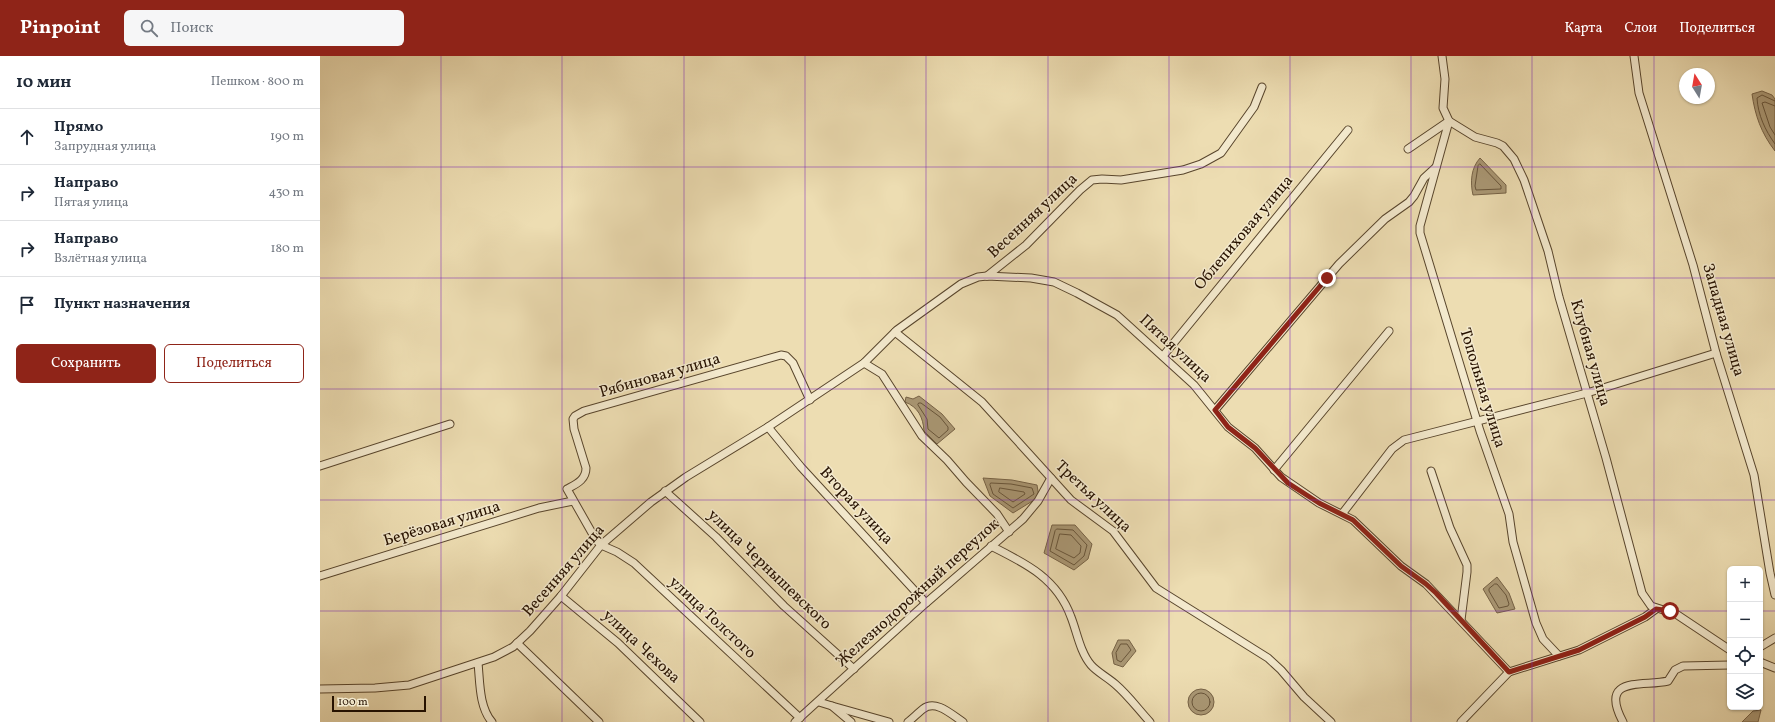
<!DOCTYPE html>
<html lang="ru">
<head>
<meta charset="utf-8">
<style>
  body { margin:0; font-family:Vollkorn,serif; background:#f6f6f7; color:#1f2937 }
  .controls { position:absolute; right:12px; bottom:12px; display:grid; overflow:hidden; border-radius:6px; box-shadow:0 1px 3px #0004 }
  .controls button { width:36px; height:36px; display:grid; place-items:center; padding:0; border:0; border-bottom:1px solid #e0e1e3; background:#fff; color:#1f2937; font:20px sans-serif }
  .compass { position:absolute; left:1359px; top:12px; width:36px; height:36px; border-radius:50%; background:#fff; box-shadow:0 1px 3px #0004; rotate:349deg }
  .scale { position:absolute; left:12px; bottom:10px; width:94px; box-sizing:border-box; padding-left:4px; border:2px solid #271200; border-top:0; font-size:11px; line-height:14px; white-space:nowrap; color:#271200; -webkit-text-stroke:3px #f3e9cd; paint-order:stroke }
  .stop { position:absolute; width:12px; height:12px; margin:-9px; border:3px solid #8f2418; border-radius:50%; background:#fff }
  .stop.end { background:#8f2418; border-color:#fff; box-shadow:0 1px 4px #0008 }
  .list { margin:0; padding:0; list-style:none }
  h2 { display:flex; justify-content:space-between; align-items:center; height:52px; margin:0; padding:0 16px; font-size:17px }
  h2 small { font-size:13px; font-weight:400; color:#747a83 }
  .list li { display:grid; grid-template-columns:26px 1fr auto; gap:12px; align-items:center; box-sizing:border-box; height:56px; padding:0 16px; border-top:1px solid #e0e1e3 }
  .list b { display:block; font-size:15px; white-space:nowrap }
  .list p { margin:0; font-size:13px; white-space:nowrap; color:#747a83 }
  .list em { font-size:13px; font-style:normal; color:#747a83 }
  .actions { display:flex; gap:8px; padding:12px 16px }
  .actions a { flex:1; padding:9px 0; border:1px solid #8f2418; border-radius:6px; text-align:center; font-size:14px; color:#8f2418 }
  .actions .main { background:#8f2418; color:#fff }
  .icon { flex:none; width:22px; height:22px; fill:none; stroke:currentColor; stroke-width:2; stroke-linecap:round; stroke-linejoin:round }
  .map { position:relative; flex:none; width:1455px; height:666px; overflow:hidden }
  header { display:flex; align-items:center; gap:24px; box-sizing:border-box; height:56px; padding:0 20px; background:#8f2418; color:#fff }
  header strong { font-size:19px }
  nav { display:flex; gap:22px; margin-inline-start:auto; font-size:14px }
  .search { width:280px; height:36px; background:#f6f6f7; display:flex; align-items:center; gap:10px; box-sizing:border-box; padding:0 14px; border-radius:6px; color:#747a83; font-size:15px }
  main { display:flex }
  aside { flex:1; background:#fff }
  .map>svg:first-child { display:block }
  .water { fill:#aa9875; stroke:#766246 }
  .lines { fill:none; stroke-linecap:round; stroke-linejoin:round }
  .shore { stroke:#68553a; stroke-width:1 }
  .street-casing { stroke:#58452c; stroke-width:9 }
  .street { stroke:#f3e9cd; stroke-width:7 }
  .route { stroke:#8f2418; stroke-width:5 }
  .grid { fill:none; stroke:#7b2cbf; stroke-width:1; stroke-opacity:0.55 }
  .labels { text-anchor:middle; dominant-baseline:central; stroke-width:3; stroke-linejoin:round; paint-order:stroke }
  .street-label { font-size:16px; fill:#271200; stroke:#f3e9cd }
</style>
</head>
<body>
<header>
<strong>Pinpoint</strong>
<div class="search"><svg class="icon" aria-label="search" viewBox="0 0 24 24"><circle cx="10" cy="10" r="6"/><path d="M15 15l6 6"/></svg>Поиск</div>
<nav><a>Карта</a><a>Слои</a><a>Поделиться</a></nav>
</header>
<main>
<aside>
<h2>10 мин<small>Пешком · 800 m</small></h2>
<ul class="list">
<li><svg class="icon" aria-label="ahead" viewBox="0 0 24 24"><path d="M12 20V5M6 11l6-6 6 6"/></svg><div><b>Прямо</b><p>Запрудная улица</p></div><em>190 m</em></li>
<li><svg class="icon" aria-label="right" viewBox="0 0 24 24"><path d="M7 20v-9h11M14 6l5 5-5 5"/></svg><div><b>Направо</b><p>Пятая улица</p></div><em>430 m</em></li>
<li><svg class="icon" aria-label="right" viewBox="0 0 24 24"><path d="M7 20v-9h11M14 6l5 5-5 5"/></svg><div><b>Направо</b><p>Взлётная улица</p></div><em>180 m</em></li>
<li><svg class="icon" aria-label="arrive" viewBox="0 0 24 24"><path d="M6 21V4h12l-3 4 3 4H6"/></svg><div><b>Пункт назначения</b></div></li>
</ul>
<div class="actions"><a class="main">Сохранить</a><a>Поделиться</a></div>
</aside>
<div class="map">
<svg width="1455" height="666" viewBox="0 0 1455 666">
  <rect width="100%" height="100%" fill="#edddb2"/>
  <filter id="stains"><feTurbulence type="fractalNoise" baseFrequency=".005" numOctaves="4"/><feColorMatrix values="0 0 0 0 .2 0 0 0 0 .09 0 0 0 0 .02 0 0 0 .5 -.17"/></filter>
  <radialGradient id="worn" r=".72"><stop offset=".6" stop-color="#630" stop-opacity="0"/><stop offset="1" stop-color="#630" stop-opacity=".3"/></radialGradient>
  <!-- water -->
  <g class="water">
    <path d="M 1442,35 L 1452,39 L 1455,43 L 1455,95 C 1441,77 1435,59 1432,38 Z"/>
    <path d="M 1160,102 L 1186,129 L 1186,137 L 1153,139 C 1150,126 1151,112 1160,102 Z"/>
    <path d="M 599,340 L 622,358 L 635,373 L 617,388 L 604,375 C 603,361 598,351 585,346 L 586,341 L 593,343 Z"/>
    <polygon points="663,422 692,424 717,429 719,441 693,457 670,440"/>
    <polygon points="732,469 755,469 772,488 768,503 754,514 724,497"/>
    <polygon points="1177,521 1189,537 1195,553 1177,557 1163,533"/>
    <polygon points="798,584 809,584 816,595 803,611 794,608 792,597"/>
    <circle cx="881" cy="646" r="13"/>
    <polygon points="1441,654 1438,666 1422,666 1433,655"/>
  </g>
  <g class="lines">
    <!-- shore -->
    <g class="shore">
      <path d="M 1455,45 L 1442,39 L 1437,42 C 1438,59 1445,74 1455,88"/>
      <polyline points="1455,50 1445,46 1442,47 1450,71 1455,79"/>
      <polygon points="1160,108 1181,130 1181,133 1156,134 1155,130 1158,110"/>
      <polygon points="599,347 601,347 620,361 628,371 628,374 619,382 608,373 607,363 598,349"/>
      <polygon points="671,427 691,428 712,432 714,438 693,452 673,438 670,429"/>
      <polygon points="680,432 704,436 705,438 693,446 679,436"/>
      <polygon points="737,473 753,474 767,489 764,500 754,509 730,495 735,475"/>
      <polygon points="740,478 751,479 761,490 760,497 754,502 736,493"/>
      <polygon points="1175,528 1177,528 1186,539 1189,548 1188,550 1179,552 1169,535 1169,533"/>
      <polygon points="801,588 807,588 811,594 801,606 797,604 796,597"/>
      <circle cx="881" cy="646" r="9"/>
    </g>
    <defs>
      <g id="street">
        <polyline points="1122,0 1125,23 1123,52 1129,65 1155,81 1177,87 1183,90 1194,103 1204,124 1228,195 1239,241 1286,402 1322,537 1331,550 1356,558 1410,594"/>
        <polyline points="1314,0 1319,37 1373,209 1396,297 1434,419 1450,517 1455,539"/>
        <polyline points="1129,65 1100,170 1100,177 1160,375 1189,458 1193,486 1216,567 1223,583 1239,600"/>
        <polyline points="1088,93 1129,65"/>
        <polyline points="667,220 706,189 760,134 772,124 782,123 801,124 863,114 881,108 901,97 934,51 942,31"/>
        <polyline points="575,276 662,346 751,444 793,475 836,532 948,602 961,614 984,641 1011,666"/>
        <polyline points="843,300 1028,74"/>
        <polyline points="544,307 562,318 602,380 627,404 646,426 677,458 689,476"/>
        <polyline points="895,354 1019,208 1065,163 1089,146 1094,140 1104,122 1116,111"/>
        <polyline points="448,371 481,411 606,547"/>
        <polyline points="0,410 130,368"/>
        <polyline points="954,414 1069,275"/>
        <polyline points="1111,415 1130,472 1147,509 1147,516 1141,564"/>
        <polyline points="345,435 396,481 464,550 534,613"/>
        <polyline points="1022,458 1072,393 1084,384 1267,337 1396,297"/>
        <path d="M 671,490 C 705,507 737,522 751,561 C 757,576 760,596 771,609 C 777,616 787,621 795,628 C 808,639 818,653 830,666"/>
        <polyline points="0,520 219,452 253,445"/>
        <polyline points="241,540 298,587 380,666"/>
        <polyline points="197,587 279,666"/>
        <polyline points="1440,591 1455,582"/>
        <polyline points="1440,606 1455,612"/>
        <path d="M 158,607 C 160,626 159,651 172,666"/>
        <polyline points="0,633 55,632 89,629 174,601 193,591 210,575 241,540 281,489 331,446 366,421 448,371 544,307 577,274 641,228 658,221 667,220 711,222 734,226 757,237 797,259 874,329 908,371 935,392 961,421 999,447 1033,464 1081,510 1106,528 1189,616"/>
        <polyline points="499,646 512,650 531,666"/>
        <polyline points="512,650 569,666"/>
        <path d="M 480,662 L 314,507 L 297,496 L 281,489 L 276,484 L 247,433 C 256,428 266,424 266,412 L 254,373 L 253,363 L 255,360 L 264,355 L 461,299 L 466,300 L 473,307 L 490,344"/>
        <polyline points="475,666 606,547 703,463 718,445 731,422"/>
        <path d="M 588,666 C 593,662 598,657 603,653 C 616,643 632,659 643,666"/>
        <polyline points="1141,666 1189,616 1259,594 1325,561 1336,553"/>
        <path d="M 1303,666 C 1278,619 1323,631 1348,625 L 1355,614 L 1363,610 L 1410,609"/>
      </g>
    </defs>
    <!-- street casing -->
    <use href="#street" class="street-casing"/>
    <!-- street -->
    <use href="#street" class="street"/>
  </g>
  <g class="lines">
    <!-- route -->
    <polyline class="route" points="1007,222 895,354 908,371 935,392 968,427 999,447 1033,464 1081,510 1106,528 1116,537 1189,616 1259,594 1325,561 1336,553 1350,555"/>
  </g>
  <!-- grid -->
  <path class="grid" d="M 121,0 L 121,666M 242,0 L 242,666M 364,0 L 364,666M 485,0 L 485,666M 606,0 L 606,666M 728,0 L 728,666M 849,0 L 849,666M 970,0 L 970,666M 1091,0 L 1091,666M 1212,0 L 1212,666M 1334,0 L 1334,666M 0,111 L 1455,111M 0,222 L 1455,222M 0,333 L 1455,333M 0,444 L 1455,444M 0,555 L 1410,555M 1440,555 L 1455,555"/>
  <g class="labels">
    <!-- street labels -->
    <g class="street-label">
      <text transform="translate(713 160) rotate(-43)">Весенняя улица</text>
      <text transform="translate(924 177) rotate(-50)">Облепиховая улица</text>
      <text transform="translate(1403 264) rotate(74)">Западная улица</text>
      <text transform="translate(855 293) rotate(43)">Пятая улица</text>
      <text transform="translate(1270 297) rotate(74)">Клубная улица</text>
      <text transform="translate(340 320) rotate(-16)">Рябиновая улица</text>
      <text transform="translate(1162 332) rotate(73)">Топольная улица</text>
      <text transform="translate(773 441) rotate(43)">Третья улица</text>
      <text transform="translate(536 450) rotate(47)">Вторая улица</text>
      <text transform="translate(122 468) rotate(-17)">Берёзовая улица</text>
      <text transform="translate(449 514) rotate(44)">улица Чернышевского</text>
      <text transform="translate(244 515) rotate(-49)">Весенняя улица</text>
      <text transform="translate(598 537) rotate(-42)">Железнодорожный переулок</text>
      <text transform="translate(392 562) rotate(43)">улица Толстого</text>
      <text transform="translate(321 591) rotate(43)">улица Чехова</text>
    </g>
  </g>
  <rect width="100%" height="100%" filter="url(#stains)"/>
  <rect width="100%" height="100%" fill="url(#worn)"/>
</svg>
<div class="controls">
<button>+</button>
<button>−</button>
<button><svg class="icon" aria-label="locate" viewBox="0 0 24 24"><circle cx="12" cy="12" r="6"/><path d="M12 2v4M12 18v4M2 12h4M18 12h4"/></svg></button>
<button><svg class="icon" aria-label="layers" viewBox="0 0 24 24"><path d="M12 4l9 5-9 5-9-5zM3 14l9 5 9-5"/></svg></button>
</div>
<svg class="compass" viewBox="-18 -18 36 36"><path d="M0-13l5 13h-10z" fill="#e53935"/><path d="M0 13l5-13h-10z" fill="#747a83"/></svg>
<div class="scale">100 m</div>
<div class="stop" style="left:1350px;top:555px"></div>
<div class="stop end" style="left:1007px;top:222px"></div>
</div>
</main>
</body>
</html>
